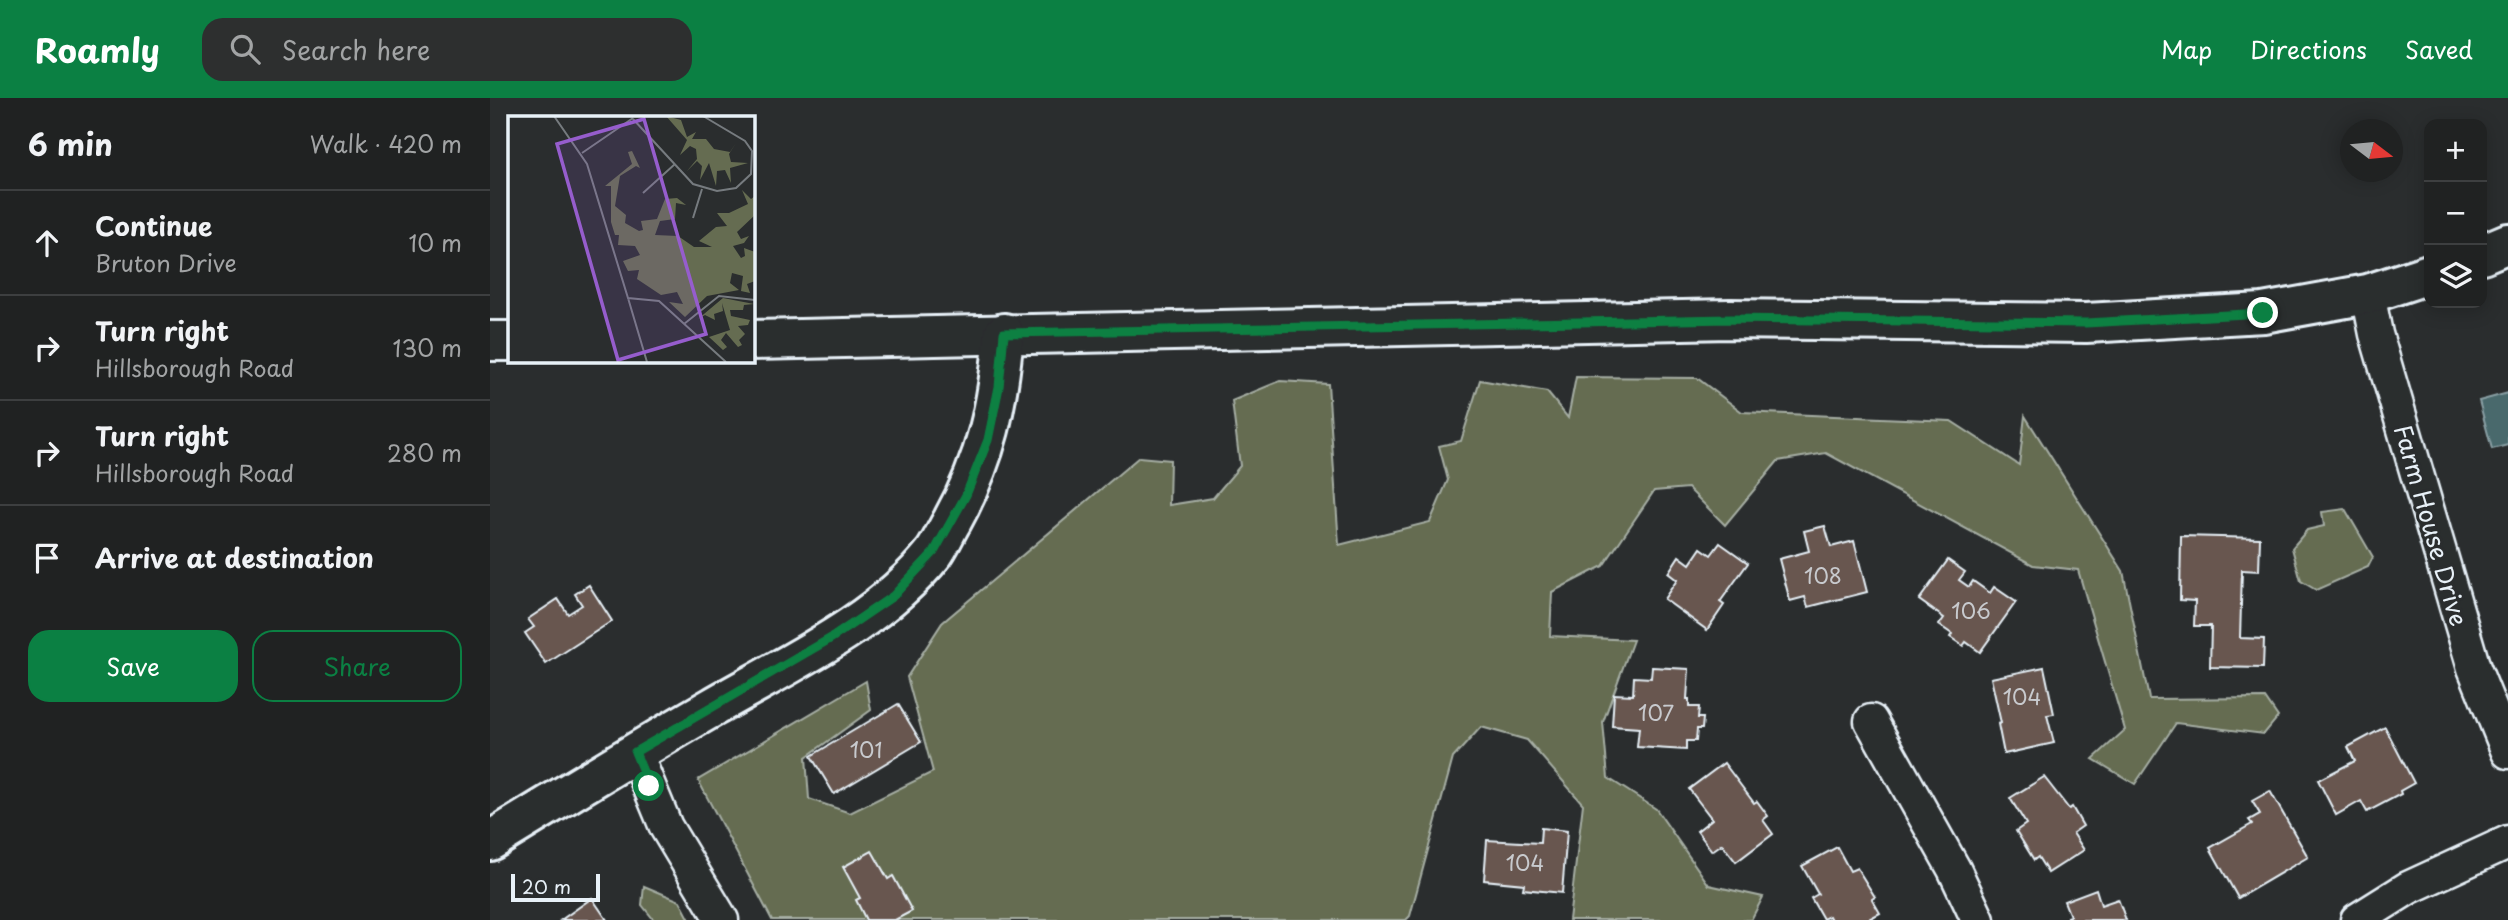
<!DOCTYPE html>
<html lang="en">
<head>
<meta charset="utf-8">
<style>
  body { margin:0; font-family:"Playpen Sans",sans-serif; background:#2d2f2f; color:#f1f3f6 }
  .controls { position:absolute; right:21px; top:21px; display:grid; overflow:hidden; border-radius:14px; box-shadow:0 4px 18px #0003 }
  .controls button { width:63px; height:63px; display:grid; place-items:center; padding:0; border:0; border-bottom:2px solid #3d3f40; background:#202222; color:#f1f3f6; font:35px sans-serif }
  .compass { position:absolute; left:1850px; top:21px; width:63px; height:63px; border-radius:50%; background:#202222; box-shadow:0 4px 18px #0003; rotate:106deg }
  .scale { position:absolute; left:21px; bottom:18px; width:89px; box-sizing:border-box; padding-left:7px; border:4px solid #e8f1f8; border-top:0; font-size:19px; line-height:24px; white-space:nowrap; color:#e8f1f8; -webkit-text-stroke:5px #2a2d2e; paint-order:stroke }
  .stop { position:absolute; width:21px; height:21px; margin:-16px; border:5px solid #0b8043; border-radius:50%; background:#fff }
  .stop.end { background:#0b8043; border-color:#fff; box-shadow:0 2px 7px #0008 }
  .list { margin:0; padding:0; list-style:none }
  h2 { display:flex; justify-content:space-between; align-items:center; height:91px; margin:0; padding:0 28px; font-size:30px }
  h2 small { font-size:23px; font-weight:400; color:#a2a4a5 }
  .list li { display:grid; grid-template-columns:46px 1fr auto; gap:21px; align-items:center; box-sizing:border-box; height:105px; padding:0 28px; border-top:2px solid #3d3f40 }
  .list b { display:block; font-size:26px; white-space:nowrap }
  .list p { margin:0; font-size:23px; white-space:nowrap; color:#a2a4a5 }
  .list em { font-size:23px; font-style:normal; color:#a2a4a5 }
  .actions { display:flex; gap:14px; padding:21px 28px }
  .actions a { flex:1; padding:16px 0; border:2px solid #0b8043; border-radius:21px; text-align:center; font-size:24px; color:#0b8043 }
  .actions .main { background:#0b8043; color:#fff }
  .icon { flex:none; width:38px; height:38px; fill:none; stroke:currentColor; stroke-width:2; stroke-linecap:round; stroke-linejoin:round }
  .map { position:relative; flex:none; width:2018px; height:822px; overflow:hidden }
  header { display:flex; align-items:center; gap:42px; box-sizing:border-box; height:98px; padding:0 35px; background:#0b8043; color:#fff }
  header strong { font-size:33px }
  nav { display:flex; gap:38px; margin-inline-start:auto; font-size:24px }
  .search { width:490px; height:63px; background:#2d2f2f; display:flex; align-items:center; gap:18px; box-sizing:border-box; padding:0 24px; border-radius:21px; color:#a2a4a5; font-size:26px }
  main { display:flex }
  aside { flex:1; background:#202222 }
  .map>svg:first-child { display:block }
  .green { fill:#656c51; stroke:#a6aea4; stroke-width:2 }
  .water { fill:#4a696c; stroke:#899fa4; stroke-width:2 }
  .building { fill:#67574f; stroke:#e8f1f8; stroke-width:2 }
  .lines { fill:none; stroke-linecap:round; stroke-linejoin:round }
  .street-casing { stroke:#e8f1f8; stroke-width:37 }
  .secondary-casing { stroke:#e8f1f8; stroke-width:44 }
  .street { stroke:#2a2d2e; stroke-width:32 }
  .secondary { stroke:#2a2d2e; stroke-width:38 }
  .route { stroke:#0b8043; stroke-width:9 }
  .labels { text-anchor:middle; dominant-baseline:central; stroke-width:6; stroke-linejoin:round; paint-order:stroke }
  .number-label { font-size:21px; fill:#c8cace }
  .street-label { font-size:24px; fill:#e8f1f8; stroke:#2a2d2e }
  .inset-road { fill:none; stroke:#767b7f; stroke-width:2 }
  .view { fill:#965dcd; fill-opacity:0.15; stroke:#965dcd; stroke-width:3.5 }
  .inset-edge { fill:none; stroke:#e8f1f8; stroke-width:3.5 }
</style>
</head>
<body>
<header>
<strong>Roamly</strong>
<div class="search"><svg class="icon" aria-label="search" viewBox="0 0 24 24"><circle cx="10" cy="10" r="6"/><path d="M15 15l6 6"/></svg>Search here</div>
<nav><a>Map</a><a>Directions</a><a>Saved</a></nav>
</header>
<main>
<aside>
<h2>6 min<small>Walk · 420 m</small></h2>
<ul class="list">
<li><svg class="icon" aria-label="ahead" viewBox="0 0 24 24"><path d="M12 20V5M6 11l6-6 6 6"/></svg><div><b>Continue</b><p>Bruton Drive</p></div><em>10 m</em></li>
<li><svg class="icon" aria-label="right" viewBox="0 0 24 24"><path d="M7 20v-9h11M14 6l5 5-5 5"/></svg><div><b>Turn right</b><p>Hillsborough Road</p></div><em>130 m</em></li>
<li><svg class="icon" aria-label="right" viewBox="0 0 24 24"><path d="M7 20v-9h11M14 6l5 5-5 5"/></svg><div><b>Turn right</b><p>Hillsborough Road</p></div><em>280 m</em></li>
<li><svg class="icon" aria-label="arrive" viewBox="0 0 24 24"><path d="M6 21V4h12l-3 4 3 4H6"/></svg><div><b>Arrive at destination</b></div></li>
</ul>
<div class="actions"><a class="main">Save</a><a>Share</a></div>
</aside>
<div class="map">
<svg width="2018" height="822" viewBox="0 0 2018 822">
  <rect width="100%" height="100%" fill="#2a2d2e"/>
  <filter id="ink" filterUnits="userSpaceOnUse"><feTurbulence type="fractalNoise" baseFrequency=".0143" numOctaves="2"/><feDisplacementMap in="SourceGraphic" scale="14" xChannelSelector="R" yChannelSelector="G"/><feConvolveMatrix kernelMatrix="1 2 1 2 8 2 1 2 1" color-interpolation-filters="sRGB"/></filter>
  <g filter="url(#ink)">
    <!-- green -->
    <g class="green">
      <polygon points="1086,279 1207,280 1252,314 1461,323 1529,367 1535,318 1633,473 1659,601 1775,600 1788,619 1774,636 1686,625 1645,686 1603,661 1635,632 1588,472 1543,467 1336,355 1288,363 1235,427 1198,390 1164,393 1113,468 1062,494 1060,538 1143,542 1113,624 1118,680 1166,711 1219,787 1273,799 1261,822 1079,822 1093,706 1037,642 991,629 963,660 920,818 916,822 282,822 208,682 376,583 381,612 316,659 319,701 360,715 443,674 417,579 452,525 649,359 680,362 679,407 723,400 750,368 742,303 790,283 838,286 849,447 940,424 958,382 949,348 971,343 990,282 1057,294 1078,320"/>
      <polygon points="1855,411 1883,459 1878,469 1826,492 1811,483 1802,450 1817,432 1834,428 1832,414"/>
      <polygon points="154,788 190,803 200,822 164,822 152,807"/>
    </g>
    <!-- water -->
    <polygon class="water" points="2018,295 2018,347 2002,351 1989,303"/>
    <!-- building -->
    <g class="building">
      <polygon points="1335,428 1341,449 1364,443 1377,494 1318,509 1315,499 1300,503 1289,461 1319,453 1314,433"/>
      <polygon points="1691,438 1770,440 1769,473 1752,472 1750,540 1774,541 1773,570 1720,569 1721,528 1704,528 1705,503 1690,502"/>
      <polygon points="1230,445 1258,465 1230,504 1234,507 1217,532 1174,501 1187,482 1178,475 1189,458 1200,466 1211,450 1221,457"/>
      <polygon points="1458,462 1475,474 1469,482 1479,489 1483,483 1500,495 1504,489 1526,504 1490,554 1476,544 1473,548 1460,539 1462,536 1449,527 1454,520 1429,502"/>
      <polygon points="99,487 122,523 56,566 35,535 44,529 38,521 68,501 78,516 92,507 85,496"/>
      <polygon points="1162,569 1199,571 1197,601 1199,601 1199,609 1209,609 1208,620 1213,620 1212,631 1207,631 1206,643 1196,643 1196,652 1147,649 1149,630 1122,628 1124,596 1143,597 1144,579 1161,580"/>
      <polygon points="1554,569 1564,616 1557,617 1564,645 1514,656 1508,626 1511,625 1501,580"/>
      <polygon points="408,606 431,644 344,696 321,658"/>
      <polygon points="1895,629 1924,685 1910,693 1911,696 1877,714 1871,703 1846,717 1828,682 1865,663 1858,649"/>
      <polygon points="1234,665 1264,705 1267,703 1278,718 1273,722 1283,736 1246,764 1232,746 1222,753 1207,733 1222,721 1199,691"/>
      <polygon points="1554,679 1579,711 1582,709 1593,728 1583,735 1594,752 1558,775 1548,759 1544,762 1526,733 1536,726 1520,700"/>
      <polygon points="1780,693 1818,759 1748,800 1720,750 1762,726 1759,722 1770,716 1762,703"/>
      <polygon points="1051,730 1077,733 1072,795 1033,791 1034,786 994,782 997,742 1050,745"/>
      <polygon points="1347,749 1360,773 1367,770 1385,799 1382,801 1390,815 1377,822 1341,822 1339,818 1333,821 1321,800 1328,796 1312,768"/>
      <polygon points="382,753 398,781 403,778 422,813 405,822 376,822 366,802 370,800 353,769"/>
      <polygon points="1606,791 1611,807 1628,801 1636,822 1578,822 1577,819 1580,818 1574,803"/>
      <polygon points="102,800 117,822 71,822"/>
    </g>
    <g class="lines">
      <defs>
        <g id="street">
          <polyline points="1878,196 1886,236 1984,570 2018,654"/>
          <polyline points="1381,623 1464,771 1488,822"/>
          <polyline points="145,654 176,729 232,822"/>
          <polyline points="1867,822 1918,790 2018,744"/>
        </g>
        <g id="secondary">
          <polyline points="1992,156 2018,145"/>
          <polyline points="262,242 1240,221 1596,225 1773,215 1878,196 1939,176"/>
          <polyline points="0,243 19,243"/>
          <path d="M 0,743 C 74,698 148,652 223,609 C 299,565 388,525 444,455 C 451,445 456,433 462,423 C 497,360 508,306 514,235"/>
        </g>
      </defs>
      <!-- street casing -->
      <use href="#street" class="street-casing"/>
      <!-- secondary casing -->
      <use href="#secondary" class="secondary-casing"/>
      <!-- street -->
      <use href="#street" class="street"/>
      <!-- secondary -->
      <use href="#secondary" class="secondary"/>
    </g>
  </g>
  <g class="lines" filter="url(#ink)">
    <!-- route -->
    <polyline class="route" points="159,688 145,654 343,539 403,498 444,454 476,397 498,342 509,289 514,235 1240,221 1596,225 1773,215"/>
  </g>
  <g class="labels">
    <!-- number labels -->
    <g class="number-label">
      <text x="1333" y="477">108</text>
      <text x="1481" y="512">106</text>
      <text x="1532" y="598">104</text>
      <text x="1166" y="614">107</text>
      <text x="376" y="651">101</text>
      <text x="1035" y="764">104</text>
    </g>
    <!-- street labels -->
    <g class="street-label">
      <text transform="translate(1942 427) rotate(74)">Farm House Drive</text>
    </g>
  </g>
  <!-- overview -->
  <g transform="translate(18 18)">
    <rect width="247" height="247" fill="#2a2d2e"/>
    <path d="M 158,0 L 173,4 L 179,21 L 188,16 L 184,23 L 198,23 L 206,33 L 222,36 L 228,27 L 221,38 L 223,46 L 240,47 L 222,52 L 223,67 L 217,54 L 209,55 L 208,70 L 201,47 L 192,64 L 194,50 L 189,45 L 179,55 L 189,43 L 188,33 L 182,30 L 172,39 L 179,24 ZM 124,35 L 132,52 L 128,50 L 112,60 L 107,90 L 118,99 L 117,107 L 131,115 L 135,114 L 133,105 L 149,103 L 157,83 L 169,82 L 178,89 L 168,87 L 167,103 L 152,105 L 147,119 L 170,120 L 186,131 L 204,131 L 191,125 L 208,111 L 219,110 L 209,97 L 221,97 L 240,88 L 234,74 L 243,83 L 247,80 L 247,99 L 229,116 L 233,123 L 241,120 L 236,127 L 225,130 L 233,142 L 237,140 L 236,132 L 247,136 L 247,165 L 239,168 L 242,177 L 233,175 L 235,160 L 224,157 L 222,167 L 231,174 L 199,180 L 177,201 L 161,186 L 175,188 L 169,176 L 153,179 L 129,163 L 131,154 L 120,155 L 115,145 L 132,139 L 127,130 L 110,129 L 111,119 L 107,119 L 103,106 L 103,70 L 97,70 L 124,48 L 120,36 ZM 215,182 L 246,188 L 236,189 L 235,194 L 222,194 L 223,200 L 242,204 L 240,209 L 230,210 L 237,218 L 231,224 L 234,229 L 230,231 L 218,217 L 213,224 L 219,231 L 215,234 L 201,221 L 222,214 L 214,187 L 215,195 L 206,198 L 207,204 L 197,199 L 190,203 Z" fill="#656c51"/>
    <path class="inset-road" d="M 46,0 L 79,48 L 120,182 L 151,185 L 218,246M 125,3 L 185,68 L 209,75 L 228,72 L 243,58 L 244,35 L 237,25 L 195,0M 74,37 L 125,2M 135,77 L 167,48M 185,102 L 194,73M 120,182 L 139,246M 176,208 L 211,180 L 247,184"/>
    <path class="view" d="M 136,3 L 198,218 L 110,244 L 49,28 Z"/>
    <rect width="247" height="247" class="inset-edge"/>
  </g>
</svg>
<div class="controls">
<button>+</button>
<button>−</button>
<button><svg class="icon" aria-label="layers" viewBox="0 0 24 24"><path d="M12 4l9 5-9 5-9-5zM3 14l9 5 9-5"/></svg></button>
</div>
<svg class="compass" viewBox="-18 -18 36 36"><path d="M0-13l5 13h-10z" fill="#e53935"/><path d="M0 13l5-13h-10z" fill="#a2a4a5"/></svg>
<div class="scale">20 m</div>
<div class="stop" style="left:159px;top:688px"></div>
<div class="stop end" style="left:1773px;top:215px"></div>
</div>
</main>
</body>
</html>
